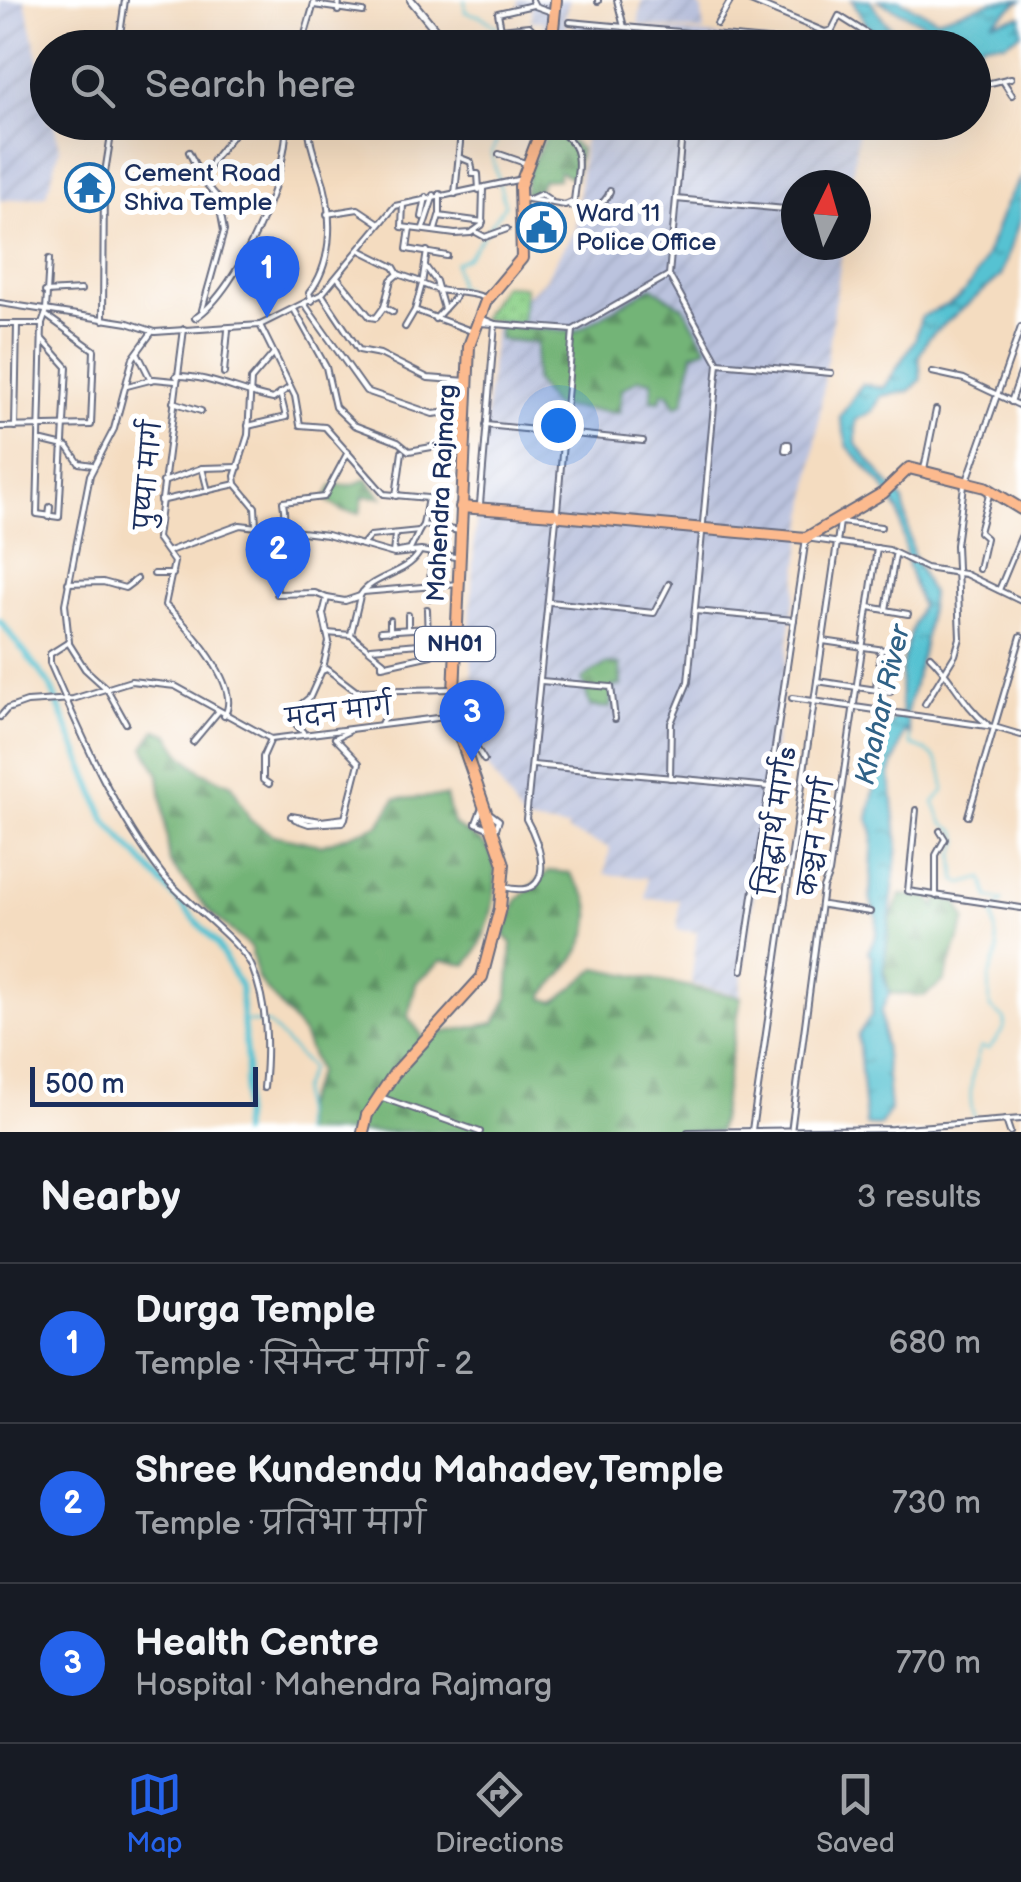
<!DOCTYPE html>
<html lang="en">
<head>
<meta charset="utf-8">
<style>
  body { margin:0; font-family:"Balsamiq Sans","Playpen Sans Deva",sans-serif; background:#20242c; color:#f1f3f6 }
  .compass { position:absolute; left:781px; top:170px; width:90px; height:90px; border-radius:50%; background:#171b24; box-shadow:0 10px 40px #0002; rotate:5deg }
  .scale { position:absolute; left:30px; bottom:25px; width:228px; box-sizing:border-box; padding-left:10px; border:5px solid #1b2f5e; border-top:0; font-size:28px; line-height:35px; white-space:nowrap; color:#1b2f5e; -webkit-text-stroke:8px #fff; paint-order:stroke }
  .you { position:absolute; left:558px; top:425px; width:35px; height:35px; margin:-25px; border:8px solid #fff; border-radius:50%; background:#1a73e8; box-shadow:0 0 0 15px #1a73e833 }
  .badge { display:grid; place-items:center; width:65px; height:65px; border-radius:50%; background:#2563eb; color:#fff; font-size:32px; font-weight:700 }
  .pin { position:absolute; translate:-50% -82px; filter:drop-shadow(0 2px 5px #0008) }
  .pin::after { content:''; position:absolute; top:52px; width:35px; height:30px; background:inherit; clip-path:polygon(0 0,100% 0,50% 100%) }
  .list { margin:0; padding:0; list-style:none }
  h2 { display:flex; justify-content:space-between; align-items:center; height:130px; margin:0; padding:0 40px; font-size:42px }
  h2 small { font-size:32px; font-weight:400; color:#9ea1a6 }
  .list li { display:grid; grid-template-columns:65px 1fr auto; gap:30px; align-items:center; box-sizing:border-box; height:160px; padding:0 40px; border-top:2px solid #363941 }
  .list b { display:block; font-size:38px; white-space:nowrap }
  .list p { margin:0; font-size:32px; white-space:nowrap; color:#9ea1a6 }
  .list em { font-size:32px; font-style:normal; color:#9ea1a6 }
  .icon { flex:none; width:55px; height:55px; fill:none; stroke:currentColor; stroke-width:2; stroke-linecap:round; stroke-linejoin:round }
  .map { position:relative; flex:none; width:1021px; height:1132px; overflow:hidden }
  .search { position:absolute; background:#171b24; box-shadow:0 10px 40px #0002; left:30px; right:30px; top:30px; height:110px; display:flex; align-items:center; gap:25px; box-sizing:border-box; padding:0 35px; border-radius:55px; color:#9ea1a6; font-size:38px }
  .sheet { height:610px; background:#171b24 }
  nav { display:flex; justify-content:space-around; align-items:center; box-sizing:border-box; height:140px; border-top:2px solid #363941; background:#171b24; font-size:28px; color:#9ea1a6 }
  nav a { display:grid; justify-items:center; gap:5px }
  nav .on { color:#2563eb }
  .map>svg:first-child { display:block }
  .industrial { fill:url(#industrial-furrows) }
  .grass { fill:url(#grass-dots); stroke:#558074; stroke-width:2.5 }
  .forest { fill:url(#forest-firs); stroke:#47726a; stroke-width:2.5 }
  .water { fill:url(#water-ripples); stroke:#397898; stroke-width:2.5 }
  .lines { fill:none; stroke-linecap:round; stroke-linejoin:round }
  .stream { stroke:#57c2d2; stroke-width:2.5 }
  .river { stroke:#57c2d2; stroke-width:6 }
  .minor-casing { stroke:#676c80; stroke-width:8 }
  .tertiary-casing { stroke:#676c80; stroke-width:10 }
  .trunk-casing { stroke:#676c80; stroke-width:14 }
  .minor { stroke:#fff; stroke-width:4 }
  .tertiary { stroke:#fff; stroke-width:6 }
  .trunk { stroke:#fcba8e; stroke-width:10 }
  .labels { text-anchor:middle; dominant-baseline:central; stroke-width:10; stroke-linejoin:round; paint-order:stroke }
  .shield { fill:#fff; stroke:#5f6d8e; stroke-width:2.5 }
  .shield-label { font-size:22px; font-weight:bold; fill:#1b2f5e }
  .poi-label { font-size:25px; fill:#1b2f5e; stroke:#fff; text-anchor:start }
  .street-label { font-size:25px; fill:#1b2f5e; stroke:#fff }
  .water-label { font-size:28px; font-style:italic; fill:#306287; stroke:#fff }
</style>
</head>
<body>
<div class="map">
<svg width="1021" height="1132" viewBox="0 0 1021 1132">
  <defs>
    <pattern id="industrial-furrows" width="10" height="10" patternUnits="userSpaceOnUse" patternTransform="scale(2.5)"><rect width="10" height="10" fill="#bbc3de"/><path d="M-1 1l2-2M0 10L10 0M9 11l2-2" fill="none" stroke="#a0a8c1"/></pattern>
    <pattern id="grass-dots" width="8" height="8" patternUnits="userSpaceOnUse" patternTransform="scale(2.5)"><rect width="8" height="8" fill="#8fd28b"/><path d="M2 2h.1M6 6h.1" fill="none" stroke="#74ab75" stroke-width="1.8" stroke-linecap="round"/></pattern>
    <pattern id="forest-firs" width="22" height="20" patternUnits="userSpaceOnUse" patternTransform="scale(2.5)"><rect width="22" height="20" fill="#73b477"/><path d="M5 1l3.5 6h-7zM16 11l3.5 6h-7z" fill="#5e9365"/></pattern>
    <pattern id="water-ripples" width="26" height="14" patternUnits="userSpaceOnUse" patternTransform="scale(2.5)"><rect width="26" height="14" fill="#57c2d2"/><path d="M2 4q2-2 4 0t4 0M15 11q2-2 4 0t4 0" fill="none" stroke="#479eae"/></pattern>
  </defs>
  <rect width="100%" height="100%" fill="#fff"/>
  <filter id="ink" filterUnits="userSpaceOnUse"><feTurbulence type="fractalNoise" baseFrequency=".01" numOctaves="2"/><feDisplacementMap in="SourceGraphic" scale="20" xChannelSelector="R" yChannelSelector="G"/><feConvolveMatrix kernelMatrix="1 2 1 2 8 2 1 2 1" color-interpolation-filters="sRGB"/></filter>
  <filter id="wash" filterUnits="userSpaceOnUse"><feTurbulence type="fractalNoise" baseFrequency=".0048" numOctaves="4" result="noise"/><feDisplacementMap in="SourceGraphic" scale="40" xChannelSelector="R" yChannelSelector="G"/><feGaussianBlur stdDeviation="2.25" result="paint"/><feColorMatrix in="noise" values="0 0 0 0 0 0 0 0 0 0 0 0 0 0 0 0 0 1.4 0 .05"/><feComposite in="paint" operator="in"/></filter>
  <g filter="url(#wash)">
    <rect width="100%" height="100%" fill="#f4dcc0"/>
    <!-- industrial -->
    <g class="industrial">
      <polygon points="0,0 25,0 47,96 48,122 54,123 60,149 46,196 0,201"/>
      <polygon points="518,0 570,0 565,14 569,47 486,47 506,41 523,26 524,41 548,39 543,21 531,21 531,6 518,7"/>
      <polygon points="642,0 695,0 702,10 704,32 638,25"/>
      <polygon points="571,20 815,47 580,47"/>
      <polygon points="586,123 859,123 851,185 796,185 796,245 843,245 740,995 691,984 697,932 677,930 679,900 646,899 647,878 605,874 610,848 568,832 567,828 524,822 487,765 474,717 470,626 474,543 495,323 544,280 575,229"/>
    </g>
    <!-- grass -->
    <polygon class="grass" points="503,285 525,287 522,323 481,319"/>
    <!-- forest -->
    <g class="forest">
      <polygon points="551,127 580,149 574,179 559,171 558,179 542,180 538,194 524,194 529,169"/>
      <polygon points="652,287 684,308 707,348 693,353 684,402 676,406 668,393 662,393 660,401 651,400 652,381 639,379 622,389 619,413 553,406 534,380 537,343 499,339 499,325 575,332"/>
      <polygon points="367,479 382,497 363,496 360,513 342,511 325,499 332,485 352,485"/>
      <polygon points="606,664 620,665 621,686 613,686 610,708 590,706 582,679"/>
      <path d="M 156,730 L 168,734 L 183,756 L 202,772 L 232,785 L 250,820 L 273,835 L 321,845 L 379,825 L 395,799 L 446,796 L 453,824 C 464,832 485,841 491,853 C 504,880 487,945 466,965 L 442,960 L 416,983 L 408,1017 L 427,1042 L 435,1034 L 495,1023 L 508,998 L 512,943 L 504,935 L 517,900 L 549,871 L 570,873 C 575,882 586,892 588,900 C 599,937 566,971 544,994 L 544,999 L 555,1002 L 597,968 L 741,997 L 718,1132 L 302,1132 L 302,1109 L 318,1071 L 303,1034 L 258,979 L 251,948 L 210,912 L 170,863 L 159,775 L 144,747 Z"/>
      <polygon points="901,895 928,897 936,908 938,898 957,902 966,919 944,981 924,996 889,993 884,967 890,919"/>
    </g>
    <!-- water -->
    <g class="water">
      <path d="M 852,0 L 870,0 C 884,25 901,38 929,45 L 955,32 L 927,25 L 876,0 L 899,0 L 937,19 L 991,2 L 1021,0 L 992,22 L 1021,16 L 1021,33 L 1005,43 L 982,43 L 974,57 L 974,48 L 899,47 L 868,27 Z"/>
      <path d="M 1021,178 L 1020,218 L 1001,276 L 929,337 L 919,356 L 921,380 L 909,391 L 881,396 L 873,411 L 856,420 L 856,444 L 903,501 L 913,554 L 931,594 L 924,646 L 906,715 L 910,735 L 905,730 L 890,775 L 898,846 L 883,973 L 889,994 L 881,1012 L 890,1110 L 880,1126 L 866,1125 L 858,1035 L 872,1014 L 872,957 L 868,952 L 876,936 L 877,918 L 870,898 L 873,832 L 868,819 L 880,762 L 877,740 L 897,715 L 902,714 C 897,676 905,642 921,606 L 908,567 L 899,512 L 882,485 L 848,447 L 840,417 L 862,384 L 884,388 L 915,340 L 921,317 C 935,309 951,306 962,294 C 993,261 994,215 1021,178 Z"/>
    </g>
    <g class="lines">
      <!-- stream -->
      <g class="stream">
        <polyline points="465,0 465,12 481,16 499,29 499,34 475,43"/>
        <polyline points="464,288 458,288 455,263 467,258 505,205 491,153 506,122"/>
        <path d="M 909,736 L 911,745 C 936,752 943,764 944,791 L 934,802 L 943,823 L 957,832 L 960,841 L 954,855 L 956,881 L 962,884 L 983,878 L 989,898 L 1003,901 L 993,913 L 998,952 L 989,977 L 990,1008 L 1005,1019 L 1004,1029 L 989,1049 L 981,1047 C 973,1065 966,1100 975,1118"/>
        <polyline points="243,1021 269,1024 310,1068 301,1090 301,1132"/>
      </g>
      <!-- river -->
      <polyline class="river" points="0,621 50,685 106,821 217,944 240,986 247,1064 241,1132"/>
    </g>
  </g>
  <g filter="url(#ink)">
    <g class="lines">
      <defs>
        <g id="minor">
          <polyline points="532,0 535,6 552,12"/>
          <polyline points="617,0 624,27"/>
          <polyline points="748,0 825,32 832,30 839,16 890,48"/>
          <polyline points="598,1 598,0"/>
          <polyline points="314,5 363,12"/>
          <polyline points="533,5 498,13 501,29 529,26 535,32"/>
          <polyline points="338,11 339,0"/>
          <polyline points="570,22 799,43"/>
          <polyline points="717,24 731,0"/>
          <polyline points="118,48 125,0"/>
          <polyline points="301,48 315,0"/>
          <polyline points="691,48 692,33"/>
          <polyline points="1003,81 1012,95"/>
          <polyline points="974,87 1011,78"/>
          <path d="M 309,122 C 308,139 313,154 319,169 C 333,208 335,261 309,293 L 312,301"/>
          <polyline points="619,122 620,129 682,134"/>
          <polyline points="756,122 866,132"/>
          <polyline points="189,152 202,179 218,198 224,231 202,310"/>
          <polyline points="499,154 528,164"/>
          <polyline points="461,158 471,162 473,174 478,174 479,190"/>
          <polyline points="204,179 213,160 243,122"/>
          <polyline points="455,194 462,122"/>
          <path d="M 522,198 L 565,205 L 574,201 C 578,162 588,143 544,123"/>
          <polyline points="530,199 541,194 550,200"/>
          <polyline points="676,199 796,210"/>
          <polyline points="403,204 402,227 455,234 471,233 482,225 483,189"/>
          <path d="M 570,206 C 585,211 605,208 610,191"/>
          <polyline points="327,214 358,209 379,223"/>
          <polyline points="440,214 440,194"/>
          <polyline points="422,217 426,197"/>
          <polyline points="410,228 407,249 447,256"/>
          <polyline points="423,228 434,195"/>
          <polyline points="435,230 439,216 483,222"/>
          <polyline points="474,231 485,237 507,229"/>
          <polyline points="362,251 394,267 398,274 421,282"/>
          <path d="M 427,251 L 422,284 C 447,296 462,289 483,297"/>
          <polyline points="425,266 436,281 444,309"/>
          <polyline points="669,275 718,363 688,682 671,723 670,778"/>
          <polyline points="338,278 370,317 376,318 384,307 393,312"/>
          <polyline points="45,292 81,290"/>
          <polyline points="323,296 359,350 380,354 428,378 467,381"/>
          <polyline points="0,303 128,323 155,332 260,325 322,294 395,206 522,179"/>
          <polyline points="305,305 366,391 433,414 465,410"/>
          <polyline points="384,307 391,280 398,274"/>
          <polyline points="46,310 49,259"/>
          <polyline points="415,310 422,284"/>
          <polyline points="295,311 326,367 335,407 354,425 398,442 409,451 443,445 463,446"/>
          <path d="M 195,318 C 238,291 290,172 286,122"/>
          <polyline points="435,319 455,297"/>
          <polyline points="103,320 104,179 113,122"/>
          <polyline points="479,323 495,324 483,319"/>
          <polyline points="0,324 17,324 15,427"/>
          <polyline points="17,324 42,324"/>
          <polyline points="260,325 295,396 300,425 325,427 384,494 428,498 423,525 460,531"/>
          <polyline points="405,327 415,310 474,332"/>
          <path d="M 184,329 L 157,538 L 174,562 L 165,605 C 186,624 244,688 224,716"/>
          <path d="M 152,332 L 133,358 L 114,429 L 90,475 L 65,604 L 69,642 L 50,654 L 50,663 C 82,736 113,810 162,874 C 182,900 243,943 252,967 C 268,1006 268,1047 264,1088"/>
          <polyline points="42,339 67,367 59,517 37,514 42,324 47,310"/>
          <polyline points="138,354 151,380"/>
          <polyline points="718,363 831,373"/>
          <polyline points="932,372 964,379 1021,406"/>
          <polyline points="224,373 228,330"/>
          <path d="M 176,376 C 207,375 242,393 273,399 L 290,387"/>
          <polyline points="127,386 154,379 175,381"/>
          <polyline points="173,402 201,411"/>
          <polyline points="1011,402 1021,373"/>
          <polyline points="486,425 643,441"/>
          <polyline points="248,426 286,417 280,393"/>
          <polyline points="0,427 91,425 94,350 47,316"/>
          <polyline points="43,441 68,447 79,463 93,465"/>
          <polygon points="786,444 789,444 789,450 785,450"/>
          <polyline points="202,468 208,491"/>
          <polyline points="924,469 936,410"/>
          <polyline points="968,478 1021,327"/>
          <polyline points="163,482 202,468 239,467"/>
          <polyline points="396,496 402,452"/>
          <polyline points="160,501 236,484"/>
          <polyline points="480,504 495,324 573,330 669,275 683,122"/>
          <polyline points="557,511 573,330"/>
          <polyline points="49,517 50,507"/>
          <polyline points="840,522 881,527"/>
          <polyline points="256,525 255,507 236,484 235,476 248,435 251,380 273,354"/>
          <polyline points="395,535 393,553 410,550 419,531"/>
          <polyline points="363,544 370,536 419,531 423,525"/>
          <polyline points="169,551 240,525 327,535 394,554 421,551 455,557"/>
          <polyline points="979,569 986,538 979,532 989,495"/>
          <polyline points="154,574 173,574"/>
          <polyline points="68,583 103,582 125,588 137,579"/>
          <polyline points="999,590 1021,537"/>
          <polyline points="363,592 458,584"/>
          <path d="M 327,598 L 345,601 L 360,596 C 372,575 406,575 419,553"/>
          <polyline points="430,598 431,554"/>
          <polyline points="550,602 654,613 669,584"/>
          <polyline points="869,607 908,614"/>
          <polyline points="427,609 428,643"/>
          <polyline points="886,610 895,556"/>
          <polyline points="695,611 794,620"/>
          <polyline points="408,629 408,615"/>
          <polyline points="381,631 428,628"/>
          <polyline points="390,631 390,620"/>
          <polyline points="327,633 351,635 384,662"/>
          <polyline points="351,634 360,596"/>
          <polyline points="428,635 453,633"/>
          <polyline points="823,641 898,652"/>
          <polyline points="68,642 85,669 107,689 126,723"/>
          <polyline points="371,648 431,643 431,655 382,666 382,661"/>
          <path d="M 930,656 C 952,677 963,705 987,724"/>
          <polyline points="879,665 881,650"/>
          <polyline points="322,671 327,669 356,691 454,689"/>
          <polyline points="541,681 611,687 615,719"/>
          <polyline points="817,681 890,692"/>
          <polyline points="876,690 877,676"/>
          <polyline points="792,698 994,727 1021,735"/>
          <polyline points="925,704 955,655 960,638 956,545 964,486"/>
          <polyline points="0,717 7,709 27,702 73,699 131,681 175,686 271,739 453,716"/>
          <polyline points="381,724 387,711"/>
          <polyline points="459,728 466,731 484,760"/>
          <path d="M 303,732 L 294,722 L 293,711 L 310,697 L 323,668 L 329,642 L 323,614 L 327,598 L 315,593 L 277,594 C 273,563 289,535 283,502 L 324,497 L 348,452"/>
          <polyline points="193,742 218,712"/>
          <polyline points="533,765 770,787"/>
          <polyline points="269,784 263,780 263,757 271,739"/>
          <polyline points="481,810 476,823 490,829"/>
          <polyline points="916,810 908,891 1021,908"/>
          <polyline points="491,814 499,820 494,834"/>
          <polyline points="291,816 321,821 345,818 359,763 335,738 349,731"/>
          <polyline points="968,816 1021,636"/>
          <polyline points="295,819 309,824 343,822 345,818"/>
          <path d="M 504,887 C 558,901 542,846 526,819 L 556,519"/>
          <polyline points="936,896 936,855 945,839 940,831"/>
          <polyline points="824,905 870,912"/>
          <polyline points="742,970 806,538 889,550 926,568 965,574 1021,601"/>
          <polyline points="380,1097 480,1132"/>
          <polyline points="1006,1120 1010,1132"/>
          <polyline points="752,1130 840,522"/>
          <polyline points="688,1132 892,1129 1021,1119"/>
          <polyline points="791,1132 823,888 829,873 877,548"/>
        </g>
        <polyline id="tertiary" points="411,0 439,34 481,48"/>
        <g id="trunk">
          <polyline points="551,48 556,0"/>
          <polyline points="461,507 553,514"/>
          <polyline points="561,516 806,538 883,493 909,468 985,487 1021,509"/>
          <polyline points="363,1132 367,1115 394,1074 482,977 500,908 504,864 453,716 469,346 486,301 522,258 520,186 544,122"/>
        </g>
      </defs>
      <!-- minor casing -->
      <use href="#minor" class="minor-casing"/>
      <!-- tertiary casing -->
      <use href="#tertiary" class="tertiary-casing"/>
      <!-- trunk casing -->
      <use href="#trunk" class="trunk-casing"/>
      <!-- minor -->
      <use href="#minor" class="minor"/>
      <!-- tertiary -->
      <use href="#tertiary" class="tertiary"/>
      <!-- trunk -->
      <use href="#trunk" class="trunk"/>
    </g>
  </g>
  <!-- icons -->
  <defs>
    <symbol id="temple-ring" viewBox="-11 -11 22 22"><circle r="9.5" fill="#fff" stroke="#1f6fb2" stroke-width="1.5"/><path d="M0-6L5-2H3V0L6.5 2.5H4V6H1.5V3h-3V6H-4V2.5H-6.5L-3 0V-2H-5Z" fill="#1f6fb2"/></symbol>
    <symbol id="civic-ring" viewBox="-11 -11 22 22"><circle r="9.5" fill="#fff" stroke="#1f6fb2" stroke-width="1.5"/><path d="M-.6-6.5H3V-4.5H.6V-3L4-1V1h2V6H-6V1h2V-1L-.6-3ZM-1.2 2.5V6h2.4V2.5Z" fill="#1f6fb2"/></symbol>
  </defs>
  <g fill-rule="evenodd">
    <use href="#temple-ring" x="62" y="160" width="55" height="55"/>
    <use href="#civic-ring" x="514" y="200" width="55" height="55"/>
  </g>
  <g class="labels">
    <!-- shield labels -->
    <rect class="shield" x="415" y="627" width="80" height="34" rx="8"/>
    <g class="shield-label">
      <text x="455" y="644">NH01</text>
    </g>
    <!-- poi labels -->
    <g class="poi-label">
      <text x="124" y="173">Cement Road<tspan x="124" dy="29">Shiva Temple</tspan></text>
      <text x="576" y="213">Ward 11<tspan x="576" dy="29">Police Office</tspan></text>
    </g>
    <!-- street labels -->
    <g class="street-label">
      <text transform="translate(149 475) rotate(-85)">पुष्पा मार्ग</text>
      <text transform="translate(442 493) rotate(-87)">Mahendra Rajmarg</text>
      <text transform="translate(339 713) rotate(-7)">मदन मार्ग</text>
      <text transform="translate(778 821) rotate(-82)">सिद्धार्थ मार्गs</text>
      <text transform="translate(817 837) rotate(-81)">कञ्चन मार्ग</text>
    </g>
    <!-- water labels -->
    <g class="water-label">
      <text transform="translate(883 705) rotate(-77)">Khahar River</text>
    </g>
  </g>
</svg>
<svg class="compass" viewBox="-18 -18 36 36"><path d="M0-13l5 13h-10z" fill="#e53935"/><path d="M0 13l5-13h-10z" fill="#9ea1a6"/></svg>
<div class="scale">500 m</div>
<div class="you"></div>
<div class="pin badge" style="left:267px;top:318px">1</div>
<div class="pin badge" style="left:278px;top:599px">2</div>
<div class="pin badge" style="left:472px;top:762px">3</div>
<div class="search"><svg class="icon" aria-label="search" viewBox="0 0 24 24"><circle cx="10" cy="10" r="6"/><path d="M15 15l6 6"/></svg>Search here</div>
</div>
<section class="sheet">
<h2>Nearby<small>3 results</small></h2>
<ul class="list">
<li><span class="badge">1</span><div><b>Durga Temple</b><p>Temple · सिमेन्ट मार्ग - 2</p></div><em>680 m</em></li>
<li><span class="badge">2</span><div><b>Shree Kundendu Mahadev,Temple</b><p>Temple · प्रतिभा मार्ग</p></div><em>730 m</em></li>
<li><span class="badge">3</span><div><b>Health Centre</b><p>Hospital · Mahendra Rajmarg</p></div><em>770 m</em></li>
</ul>
</section>
<nav>
<a class="on"><svg class="icon" aria-label="map" viewBox="0 0 24 24"><path d="M3 6l6-2 6 2 6-2v14l-6 2-6-2-6 2zM9 4v14M15 6v14"/></svg>Map</a>
<a><svg class="icon" aria-label="directions" viewBox="0 0 24 24"><path d="M12 3l9 9-9 9-9-9zM9 14v-3h6M13 9l2 2-2 2"/></svg>Directions</a>
<a><svg class="icon" aria-label="saved" viewBox="0 0 24 24"><path d="M7 4h10v16l-5-4-5 4z"/></svg>Saved</a>
</nav>
</body>
</html>
